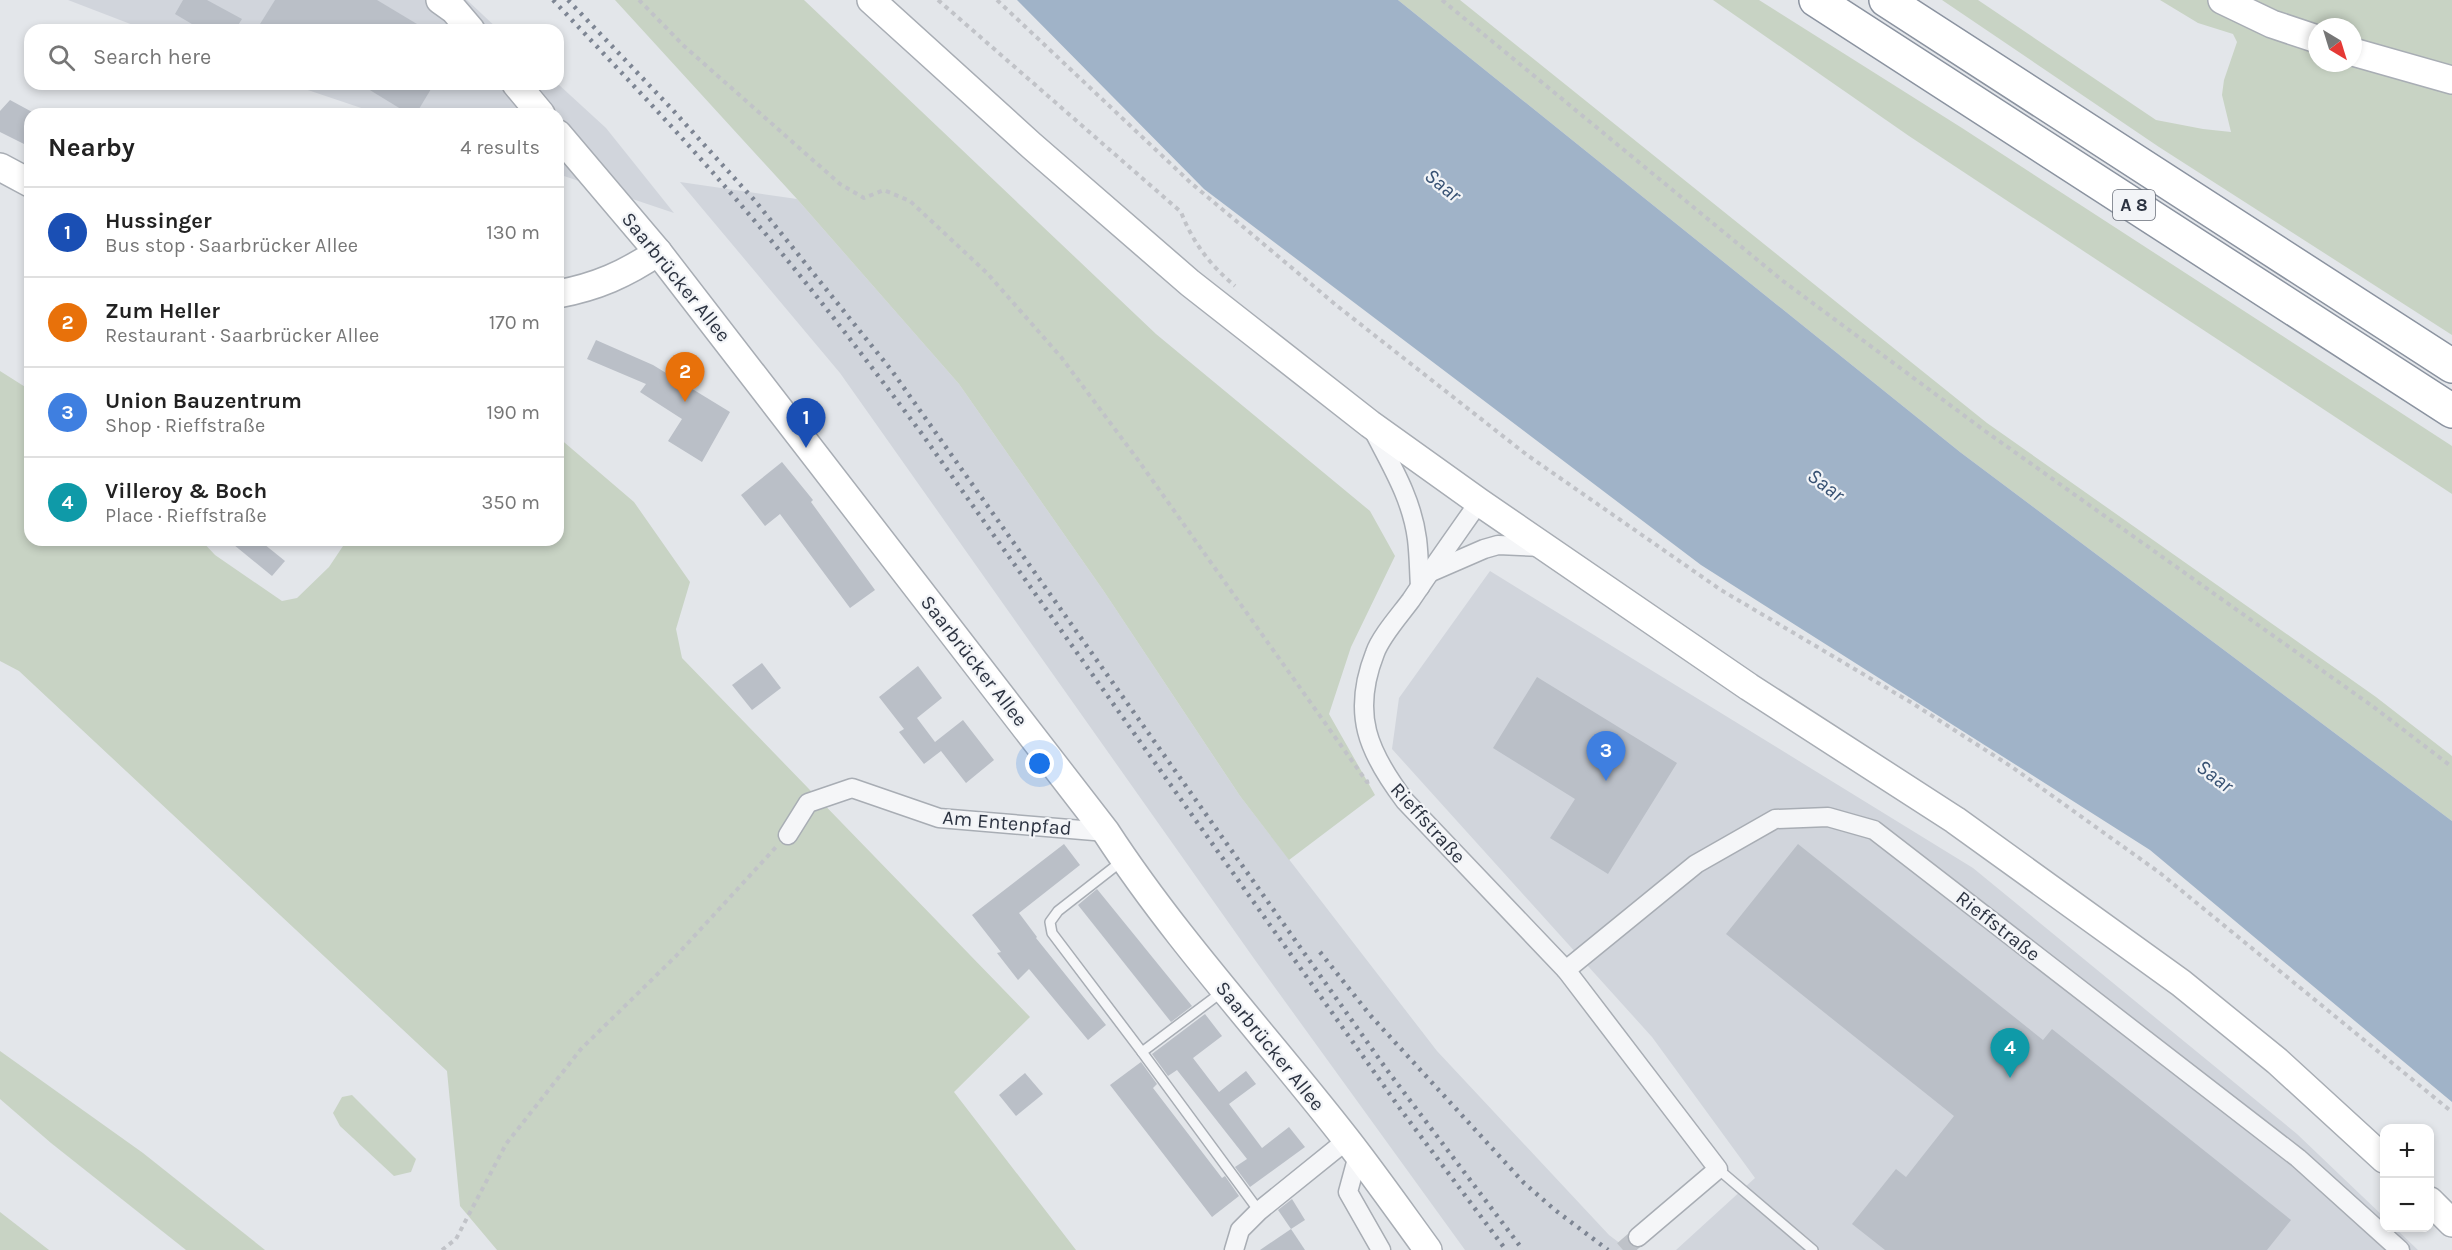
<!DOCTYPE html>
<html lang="en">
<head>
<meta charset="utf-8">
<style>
  body { margin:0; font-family:Karla,sans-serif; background:#f6f6f6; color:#222 }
  .controls { position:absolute; right:18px; bottom:18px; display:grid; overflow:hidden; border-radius:12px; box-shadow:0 3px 9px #0003 }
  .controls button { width:54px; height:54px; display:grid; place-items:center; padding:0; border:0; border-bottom:2px solid #e0e0e0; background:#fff; color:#222; font:30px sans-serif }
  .compass { position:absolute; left:2308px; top:18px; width:54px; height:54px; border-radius:50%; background:#fff; box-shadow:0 3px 9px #0003; rotate:142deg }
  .you { position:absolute; left:1040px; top:764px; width:21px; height:21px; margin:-15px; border:4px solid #fff; border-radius:50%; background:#1a73e8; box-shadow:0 0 0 9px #1a73e833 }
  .badge { display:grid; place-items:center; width:39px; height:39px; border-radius:50%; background:#7c3aed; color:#fff; font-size:20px; font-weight:700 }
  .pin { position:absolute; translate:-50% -50px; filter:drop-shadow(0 2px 3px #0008) }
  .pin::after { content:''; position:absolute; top:32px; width:21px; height:18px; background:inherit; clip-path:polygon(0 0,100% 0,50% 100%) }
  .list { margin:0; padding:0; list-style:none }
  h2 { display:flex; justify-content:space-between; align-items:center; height:78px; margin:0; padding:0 24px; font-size:26px }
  h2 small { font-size:20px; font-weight:400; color:#767676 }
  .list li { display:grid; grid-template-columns:39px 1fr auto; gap:18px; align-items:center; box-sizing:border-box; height:90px; padding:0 24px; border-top:2px solid #e0e0e0 }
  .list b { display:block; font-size:22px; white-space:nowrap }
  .list p { margin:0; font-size:20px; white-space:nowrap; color:#767676 }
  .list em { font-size:20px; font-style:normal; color:#767676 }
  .icon { flex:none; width:33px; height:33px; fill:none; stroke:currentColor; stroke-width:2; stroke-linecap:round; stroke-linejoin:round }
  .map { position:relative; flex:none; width:2452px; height:1250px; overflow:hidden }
  .search { position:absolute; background:#fff; box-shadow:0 3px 9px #0003; left:24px; top:24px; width:540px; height:66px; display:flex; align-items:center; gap:15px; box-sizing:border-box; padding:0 21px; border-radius:18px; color:#767676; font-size:22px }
  .panel { position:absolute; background:#fff; box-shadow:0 3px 9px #0003; left:24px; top:108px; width:540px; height:438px; border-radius:18px }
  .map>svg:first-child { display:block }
  .built { fill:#d1d5dc }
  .green { fill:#c8d3c4; fill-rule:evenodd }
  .water { fill:#a0b3c8 }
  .building { fill:#babfc7 }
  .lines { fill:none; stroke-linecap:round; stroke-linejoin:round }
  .street-tunnel { stroke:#bec2c8; stroke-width:18; stroke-dasharray:18 9; stroke-linecap:butt }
  .lane-casing { stroke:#a8adb4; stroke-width:12 }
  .street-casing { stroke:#a8adb4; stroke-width:21 }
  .secondary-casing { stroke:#a8adb4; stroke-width:30 }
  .highway-casing { stroke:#8b93a0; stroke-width:36 }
  .path { stroke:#c1c3c8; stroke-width:4; stroke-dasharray:4.5 4.5; stroke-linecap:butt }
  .lane { stroke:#f5f6f8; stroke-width:9 }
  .street { stroke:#f5f6f8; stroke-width:18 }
  .secondary { stroke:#fff; stroke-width:27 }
  .highway { stroke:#fff; stroke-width:33 }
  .rail { stroke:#7d8593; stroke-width:4.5; stroke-dasharray:3 6; stroke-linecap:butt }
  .labels { text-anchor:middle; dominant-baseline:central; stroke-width:4.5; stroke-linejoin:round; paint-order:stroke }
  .shield { fill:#f2f4f7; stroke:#676d78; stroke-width:1.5 }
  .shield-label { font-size:18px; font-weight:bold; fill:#2c3341 }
  .street-label { font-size:20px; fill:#2c3341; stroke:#f2f4f7 }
  .water-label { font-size:21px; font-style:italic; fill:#385273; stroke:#f2f4f7 }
</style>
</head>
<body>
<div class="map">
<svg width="2452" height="1250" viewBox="0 0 2452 1250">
  <rect width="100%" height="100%" fill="#e3e6ea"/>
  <!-- built -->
  <g class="built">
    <polygon points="68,0 467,0 499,30 146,30"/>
    <polygon points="290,84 558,84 606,128 674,213 558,174 558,114 379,114"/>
    <polygon points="680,182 797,199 959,384 1103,590 1240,796 1437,1051 1609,1235 1629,1250 1465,1250 1255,960 840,373"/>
    <polygon points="1490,571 1973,868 2297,1134 2384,1217 2384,1228 2395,1228 2418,1250 1676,1250 1755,1178 1652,1037 1392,749 1399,698"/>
  </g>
  <!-- green -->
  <g class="green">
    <polygon points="615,0 804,0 1156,334 1370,511 1395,556 1351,647 1329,714 1375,795 1289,860 1240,796 1103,590 959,384 797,199"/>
    <polygon points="1398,0 1460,0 1987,423 2376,697 2452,756 2452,821 1960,452"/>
    <polygon points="1713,0 1759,0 1962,128 2452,446 2452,494 1909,136"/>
    <path d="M 1942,0 L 1978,0 L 2156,120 L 2203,129 L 2231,132 L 2222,95 L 2224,80 L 2237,42 L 2233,34 L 2198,23 L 2160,0 L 2452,0 L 2452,335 L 2159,147 ZM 2317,27 L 2353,27 L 2353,63 L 2317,63 Z"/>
    <polygon points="0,371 30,390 30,540 201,540 215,555 282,601 297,598 329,567 347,540 558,540 558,437 634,502 690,582 676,629 682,658 1030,1017 954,1092 1076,1250 497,1250 460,1206 447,1071 19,671 0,661"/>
    <polygon points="0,1051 143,1153 265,1250 186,1250 51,1143 0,1099"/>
    <polygon points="352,1095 416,1159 411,1172 394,1176 340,1126 333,1113 342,1097"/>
    <polygon points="0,1212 49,1250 0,1250"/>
  </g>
  <!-- water -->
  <polygon class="water" points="1017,0 1398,0 1960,452 2452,821 2452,1102 2150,850 1701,565 1204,189"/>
  <!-- building -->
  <g class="building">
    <polygon points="183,0 207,0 242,19 235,30 202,30 175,14"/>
    <polygon points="275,0 377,0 427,30 271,30 260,24"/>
    <polygon points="360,84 434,84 416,114 409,114"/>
    <polygon points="10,100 34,113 30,114 30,147 0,132 0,111"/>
    <polygon points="596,340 653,365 730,412 702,462 668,441 682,419 640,392 646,384 587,359"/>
    <polygon points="782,462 813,500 811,502 875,590 850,608 780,514 765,526 741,495"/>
    <polygon points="228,540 259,540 285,561 272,576"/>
    <polygon points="762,663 781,688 752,710 732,685"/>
    <polygon points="918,666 942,698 917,718 935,742 963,720 994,760 966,783 941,751 924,764 899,732 904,729 879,697"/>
    <polygon points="1537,677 1677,763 1608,874 1550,838 1575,799 1493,748"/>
    <polygon points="1064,844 1080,865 1019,913 1037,937 1036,938 1106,1025 1088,1040 1029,969 1018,980 997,953 1001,952 972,915"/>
    <polygon points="1798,844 2043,1040 2052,1029 2291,1220 2267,1250 1885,1250 1852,1224 1896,1169 1906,1177 1954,1116 1726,934"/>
    <polygon points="1097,889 1192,1006 1171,1022 1078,905"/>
    <polygon points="1205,1014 1222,1036 1193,1058 1219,1092 1246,1071 1256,1084 1229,1104 1262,1148 1289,1127 1305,1147 1250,1187 1235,1167 1247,1159 1177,1070 1168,1076 1152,1054"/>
    <polygon points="1141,1062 1157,1084 1153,1088 1222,1178 1225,1176 1239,1196 1212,1217 1110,1085"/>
    <polygon points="1025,1073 1043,1094 1016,1116 999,1095"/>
    <polygon points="1292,1199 1305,1220 1291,1229 1278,1210"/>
    <polygon points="1291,1229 1305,1250 1260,1250"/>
  </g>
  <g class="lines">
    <!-- street-tunnel -->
    <polyline class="street-tunnel" points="1623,1250 1638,1237"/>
    <defs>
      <g id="lane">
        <polyline points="1122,861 1058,911 1050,922 1052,933 1142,1052"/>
        <polyline points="1222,992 1142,1052 1259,1211"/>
        <polyline points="1718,1169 1813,1250"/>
      </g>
      <g id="street">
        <path d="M 1373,430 C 1391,465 1412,499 1417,539 C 1419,555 1419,571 1420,587"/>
        <path d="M 1479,502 C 1456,535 1433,567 1411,600 C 1400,615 1381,636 1375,653 C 1351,714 1368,752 1405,801 L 1566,970 L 1718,1169 L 1638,1237"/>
        <polyline points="1431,572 1484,549 1498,545 1542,547"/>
        <polyline points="788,835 808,803 852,788 939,818 1106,832"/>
        <polyline points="1566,970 1696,864 1775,819 1828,817 1874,830 2298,1158 2400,1250"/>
        <polyline points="1358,1155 1348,1192 1381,1250"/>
        <polyline points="1234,1250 1240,1230 1259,1211 1347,1140"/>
      </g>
      <g id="secondary">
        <polyline points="440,0 454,10 471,30"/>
        <polyline points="871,0 1032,146 1190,283 1370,424 1479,502 1749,687 1955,820 2181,983 2277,1061 2384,1159"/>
        <polyline points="2222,0 2272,24 2317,39"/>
        <polyline points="2353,52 2452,80"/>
        <polyline points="516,84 541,114"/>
        <path d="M 558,134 L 658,252 L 1106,832 C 1177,941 1267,1037 1347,1140 C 1375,1176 1401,1213 1428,1250"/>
        <polyline points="0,167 30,183"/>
        <path d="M 558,294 C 596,287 626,274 658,252"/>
        <polyline points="2430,1201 2452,1223"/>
      </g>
      <g id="highway">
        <polyline points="1816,0 2452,411"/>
        <polyline points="1886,0 2452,366"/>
      </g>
    </defs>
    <!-- lane casing -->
    <use href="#lane" class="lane-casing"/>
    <!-- street casing -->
    <use href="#street" class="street-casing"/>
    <!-- secondary casing -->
    <use href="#secondary" class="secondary-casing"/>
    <!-- highway casing -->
    <use href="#highway" class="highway-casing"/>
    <!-- path -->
    <g class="path">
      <polyline points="639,0 684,46 840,184 864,198 884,190 910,201 987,273 1061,357 1138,460 1367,782 1371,781"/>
      <path d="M 938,0 L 1181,212 C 1193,243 1210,265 1235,286"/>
      <polyline points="997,0 1191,183 1336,305 1527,455 1721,590 1912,703 2012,767 2160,873 2452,1112"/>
      <polyline points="1442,0 1783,281 1985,431 2375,708 2452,767"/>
      <polyline points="442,1250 456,1239 506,1144 581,1049 676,956 777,846"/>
    </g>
    <!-- lane -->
    <use href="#lane" class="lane"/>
    <!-- street -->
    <use href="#street" class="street"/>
    <!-- secondary -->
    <use href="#secondary" class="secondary"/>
    <!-- highway -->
    <use href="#highway" class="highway"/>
    <!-- rail -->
    <g class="rail">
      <path d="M 553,0 C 619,70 685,139 747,212 C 809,284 865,358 922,434 L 1401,1110 L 1506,1250"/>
      <polyline points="568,0 670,107 756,202 892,371 1387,1070 1523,1250"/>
      <polyline points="1320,952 1370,1015 1524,1183 1555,1210 1608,1250"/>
    </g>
  </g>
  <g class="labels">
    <!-- shield labels -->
    <rect class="shield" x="2113" y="190" width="42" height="30" rx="4.5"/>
    <g class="shield-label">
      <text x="2134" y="205">A 8</text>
    </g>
    <!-- street labels -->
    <g class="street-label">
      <text transform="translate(676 277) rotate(51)">Saarbrücker Allee</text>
      <text transform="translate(974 661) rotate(52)">Saarbrücker Allee</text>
      <text transform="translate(1007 823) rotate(5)">Am Entenpfad</text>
      <text transform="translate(1428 823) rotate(48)">Rieffstraße</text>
      <text transform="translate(1998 926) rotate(38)">Rieffstraße</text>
      <text transform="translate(1270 1046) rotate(51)">Saarbrücker Allee</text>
    </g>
    <!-- water labels -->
    <g class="water-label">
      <text transform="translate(1443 185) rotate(39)">Saar</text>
      <text transform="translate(1826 485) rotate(37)">Saar</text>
      <text transform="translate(2215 776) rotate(37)">Saar</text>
    </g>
  </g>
</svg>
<div class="controls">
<button>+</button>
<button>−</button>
</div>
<svg class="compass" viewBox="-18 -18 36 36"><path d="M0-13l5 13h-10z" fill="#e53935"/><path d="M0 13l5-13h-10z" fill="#767676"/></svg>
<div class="you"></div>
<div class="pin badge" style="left:806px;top:448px;background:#1a4fb4">1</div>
<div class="pin badge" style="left:685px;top:402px;background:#e8710a">2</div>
<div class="pin badge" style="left:1606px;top:781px;background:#3f7fe0">3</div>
<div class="pin badge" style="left:2010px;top:1078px;background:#0f9aa8">4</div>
<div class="search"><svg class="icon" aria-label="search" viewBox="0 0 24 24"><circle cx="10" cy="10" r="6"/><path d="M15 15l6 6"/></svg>Search here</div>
<section class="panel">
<h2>Nearby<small>4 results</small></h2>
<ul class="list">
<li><span class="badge" style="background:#1a4fb4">1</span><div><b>Hussinger</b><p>Bus stop · Saarbrücker Allee</p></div><em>130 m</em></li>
<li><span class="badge" style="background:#e8710a">2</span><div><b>Zum Heller</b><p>Restaurant · Saarbrücker Allee</p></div><em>170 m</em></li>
<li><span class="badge" style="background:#3f7fe0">3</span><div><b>Union Bauzentrum</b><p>Shop · Rieffstraße</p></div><em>190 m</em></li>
<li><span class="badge" style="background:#0f9aa8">4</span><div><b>Villeroy &amp; Boch</b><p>Place · Rieffstraße</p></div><em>350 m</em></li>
</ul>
</section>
</div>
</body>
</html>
